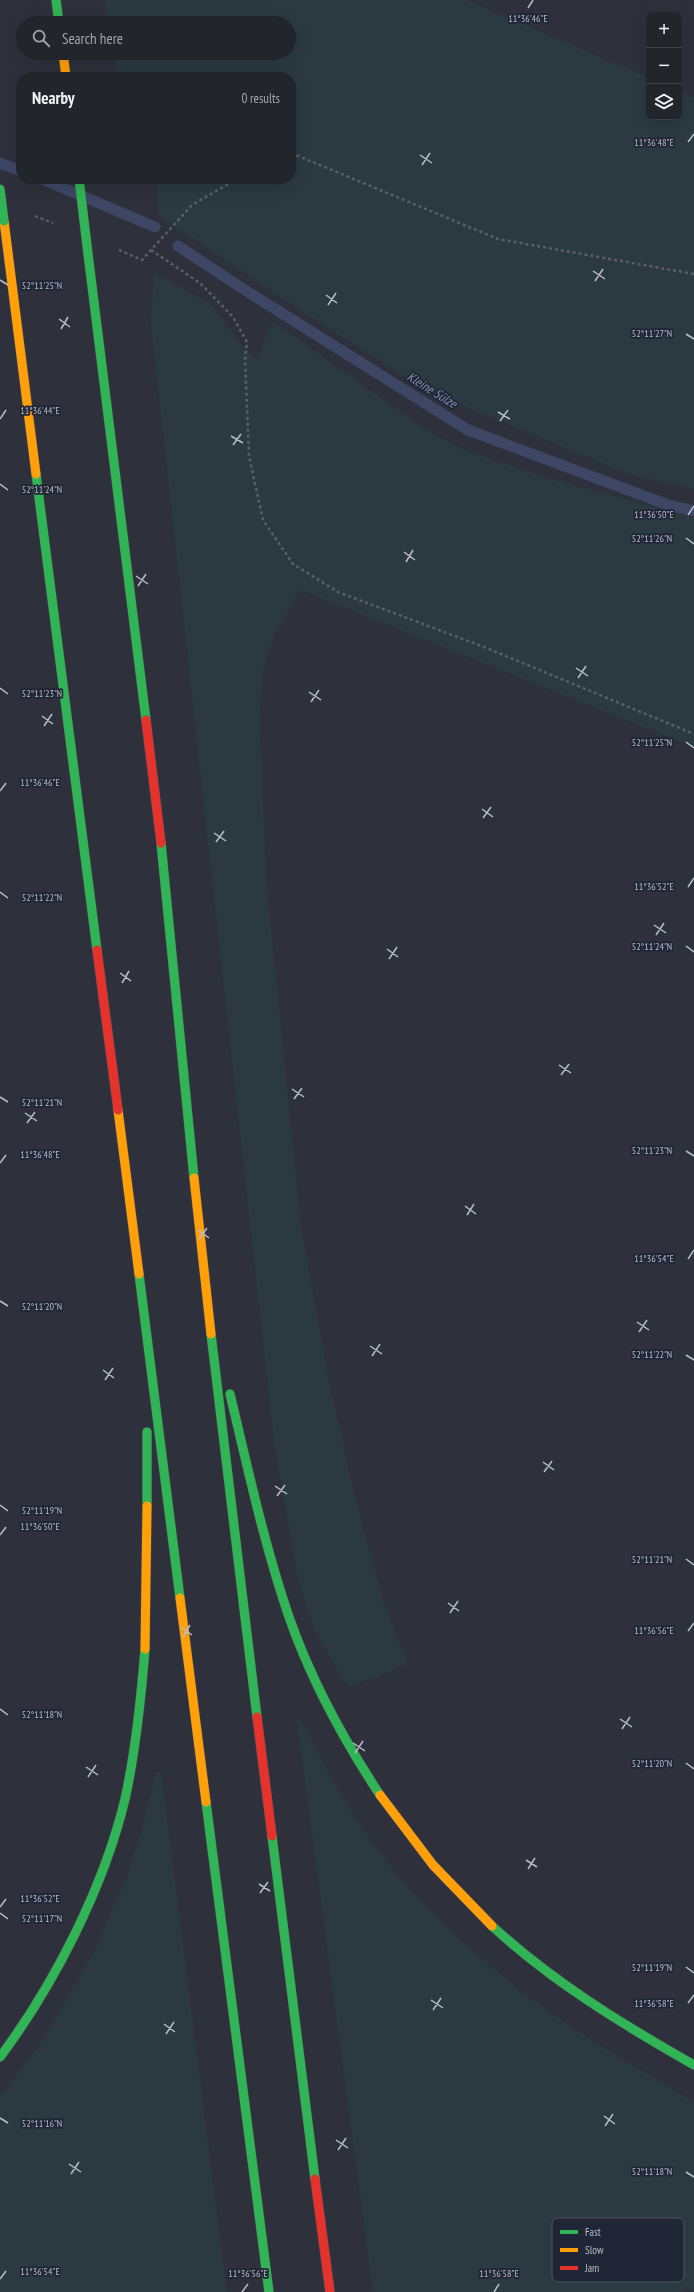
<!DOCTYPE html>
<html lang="en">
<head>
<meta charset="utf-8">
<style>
  body { margin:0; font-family:"PT Sans Narrow",sans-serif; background:#2e3138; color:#f1f3f6 }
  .controls { position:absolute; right:12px; top:12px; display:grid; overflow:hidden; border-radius:8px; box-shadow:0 4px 16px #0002 }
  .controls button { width:36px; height:36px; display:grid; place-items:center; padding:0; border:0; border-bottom:1px solid #3f4248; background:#22252c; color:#f1f3f6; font:20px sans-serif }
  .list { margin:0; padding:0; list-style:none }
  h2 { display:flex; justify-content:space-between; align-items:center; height:52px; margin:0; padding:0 16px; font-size:17px }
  h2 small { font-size:13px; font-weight:400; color:#a2a5a9 }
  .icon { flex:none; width:22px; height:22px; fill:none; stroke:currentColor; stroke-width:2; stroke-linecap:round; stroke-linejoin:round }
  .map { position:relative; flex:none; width:694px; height:2292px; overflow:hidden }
  .search { position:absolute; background:#22252c; box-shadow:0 4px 16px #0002; left:16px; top:16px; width:280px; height:44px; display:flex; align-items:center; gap:10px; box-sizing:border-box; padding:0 14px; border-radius:22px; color:#a2a5a9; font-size:15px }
  .panel { position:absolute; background:#22252c; box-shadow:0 4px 16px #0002; left:16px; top:72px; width:280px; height:112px; border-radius:16px }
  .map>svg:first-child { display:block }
  .green { fill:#2b3a41 }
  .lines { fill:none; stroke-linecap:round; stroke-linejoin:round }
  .stream { stroke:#3d4765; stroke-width:11 }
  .fast-casing { stroke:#4b4d57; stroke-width:10 }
  .slow-casing { stroke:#4b4d57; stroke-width:10 }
  .jam-casing { stroke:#4b4d57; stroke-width:10 }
  .path { stroke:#5b5f65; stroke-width:2.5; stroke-dasharray:3 3; stroke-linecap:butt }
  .fast { stroke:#30b455; stroke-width:9 }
  .slow { stroke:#ff9f0a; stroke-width:9 }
  .jam { stroke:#e5322d; stroke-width:9 }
  .fast-bridge-casing { stroke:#4b4d57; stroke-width:10; stroke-linecap:butt }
  .fast-bridge { stroke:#30b455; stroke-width:9 }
  .ticks { fill:none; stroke:#b9bdcb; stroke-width:1.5 }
  .labels { text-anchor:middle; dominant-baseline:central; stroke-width:3.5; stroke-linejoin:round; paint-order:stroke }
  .water-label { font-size:13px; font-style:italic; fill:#828eb0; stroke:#212636 }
  .key { fill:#212636; stroke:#4f5363; stroke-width:1 }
  .key-label { font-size:11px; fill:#b9bdcb }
  .ticks-label { font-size:10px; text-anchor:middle; fill:#b9bdcb; stroke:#212636; stroke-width:3.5; stroke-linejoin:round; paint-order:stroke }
</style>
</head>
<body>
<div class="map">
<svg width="694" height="2292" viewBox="0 0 694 2292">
  <rect width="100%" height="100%" fill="#2e313b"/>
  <!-- green -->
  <g class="green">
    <polygon points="105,0 467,0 649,78 649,117 679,117 679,91 694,98 694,489 631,475 427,391 283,299 158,215 157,179 291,179 291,77 117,77 114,53 289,53 289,23 109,23"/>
    <polygon points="154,272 211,304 239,342 257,359 273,321 423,428 463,449 544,477 694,518 694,747 300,590 274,635 262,674 260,726 266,878 301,1226 329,1380 354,1492 383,1601 408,1665 347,1687 314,1629 297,1575 274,1441 151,323"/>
    <path d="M 300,1719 C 329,1774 360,1833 402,1880 C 451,1935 511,1987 573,2028 C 612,2054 654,2077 694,2102 L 694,2289 L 679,2292 L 373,2292 L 297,1720 Z"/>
    <polygon points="156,1772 161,1772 227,2292 0,2292 0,2096 43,2040 95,1950 129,1871 144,1821"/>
  </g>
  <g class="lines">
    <!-- stream -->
    <g class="stream">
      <polyline points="0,163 21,171"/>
      <polyline points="42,179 155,227"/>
      <polyline points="178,246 248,292 468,430 668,505 694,511"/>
    </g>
    <defs>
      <g id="fast">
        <polyline points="56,0 59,23"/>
        <polyline points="88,254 146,720"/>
        <polyline points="36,474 97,950"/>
        <polyline points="161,843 194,1178"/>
        <polyline points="139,1274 180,1598"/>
        <polyline points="211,1334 257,1717"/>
        <path d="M 230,1394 C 248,1469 264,1544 289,1617 C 311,1680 343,1739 380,1795"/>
        <polyline points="147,1432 147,1506"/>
        <polyline points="206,1802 269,2292"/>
        <polyline points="272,1836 315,2179"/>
        <path d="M 492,1926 C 553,1982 622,2024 694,2065"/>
        <path d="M 0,2057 C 54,1985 104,1887 125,1799 C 136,1750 141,1699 145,1649"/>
      </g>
      <g id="slow">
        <polyline points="63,53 66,77"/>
        <polyline points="4,221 36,474"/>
        <polyline points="118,1110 139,1274"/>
        <polyline points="194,1178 211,1334"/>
        <polyline points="180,1598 206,1802"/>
        <polyline points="145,1649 147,1506"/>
        <polyline points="380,1795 433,1865 492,1926"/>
      </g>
      <g id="jam">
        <polyline points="146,720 161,843"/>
        <polyline points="97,950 118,1110"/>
        <polyline points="257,1717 272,1836"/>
        <polyline points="315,2179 330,2292"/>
      </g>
    </defs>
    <!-- fast casing -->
    <use href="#fast" class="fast-casing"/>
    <!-- slow casing -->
    <use href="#slow" class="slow-casing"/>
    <!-- jam casing -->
    <use href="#jam" class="jam-casing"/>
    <!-- path -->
    <g class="path">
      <polyline points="291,153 498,239 694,274"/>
      <polyline points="35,216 53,223"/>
      <polyline points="119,250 142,260 192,205 237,179"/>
      <polyline points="151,250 200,283 233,317 247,342 245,359 249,456 263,520 293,564 338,592 484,647 694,734"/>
    </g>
    <!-- fast -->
    <use href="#fast" class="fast"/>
    <!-- slow -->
    <use href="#slow" class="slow"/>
    <!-- jam -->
    <use href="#jam" class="jam"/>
    <defs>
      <g id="fast-bridge">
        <polyline points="79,179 88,254"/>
        <polyline points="0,189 4,221"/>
      </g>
    </defs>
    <!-- fast-bridge casing -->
    <use href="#fast-bridge" class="fast-bridge-casing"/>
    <!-- fast-bridge -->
    <use href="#fast-bridge" class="fast-bridge"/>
  </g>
  <!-- ticks -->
  <path class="ticks" d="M 528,8 L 533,0M 688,142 L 694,134M 420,155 L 432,163M 422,165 L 430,153M 593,271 L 605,279M 0,280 L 8,285M 595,281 L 603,269M 326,295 L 337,303M 328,305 L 336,293M 59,319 L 70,327M 61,329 L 68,317M 686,334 L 694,339M 498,412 L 510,419M 0,419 L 6,410M 500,421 L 508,410M 231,436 L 243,443M 233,445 L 241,434M 0,484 L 8,490M 688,515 L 694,506M 686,538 L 694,544M 404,552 L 415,560M 406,562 L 413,550M 136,576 L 148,584M 138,586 L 146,574M 576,668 L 588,676M 578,678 L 586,666M 0,688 L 8,694M 309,692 L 321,700M 311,702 L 319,690M 42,716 L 53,724M 44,726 L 52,714M 686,742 L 694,748M 0,791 L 6,783M 482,809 L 493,817M 483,818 L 491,807M 214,833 L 226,841M 216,842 L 224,831M 688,887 L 694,878M 0,892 L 8,898M 654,925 L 666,933M 656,935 L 664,923M 686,946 L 694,952M 387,949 L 398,957M 389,959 L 397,947M 120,973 L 131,981M 122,983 L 129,971M 559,1065 L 571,1073M 561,1075 L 569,1064M 292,1089 L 304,1097M 0,1097 L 8,1102M 294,1099 L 302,1088M 25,1113 L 37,1121M 27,1123 L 35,1112M 686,1151 L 694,1156M 0,1163 L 6,1155M 465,1206 L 476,1214M 467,1215 L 474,1204M 198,1230 L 209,1238M 199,1239 L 207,1228M 688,1259 L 694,1250M 0,1301 L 8,1306M 637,1322 L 649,1330M 639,1332 L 647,1320M 370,1346 L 382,1354M 686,1355 L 694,1360M 372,1356 L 380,1344M 103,1370 L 114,1378M 105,1380 L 113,1368M 543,1462 L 554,1470M 544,1472 L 552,1461M 275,1486 L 287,1494M 277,1496 L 285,1485M 0,1505 L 8,1511M 0,1535 L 6,1527M 686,1559 L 694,1565M 448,1603 L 459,1611M 450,1613 L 458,1601M 181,1627 L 192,1635M 688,1631 L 694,1623M 183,1637 L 190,1625M 0,1709 L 8,1715M 620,1719 L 632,1727M 622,1729 L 630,1717M 353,1743 L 365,1751M 355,1753 L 363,1741M 686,1763 L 694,1769M 86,1767 L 98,1775M 88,1777 L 96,1765M 526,1860 L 537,1867M 528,1869 L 535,1858M 259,1884 L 270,1891M 260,1893 L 268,1882M 0,1907 L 6,1899M 0,1913 L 8,1919M 686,1967 L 694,1973M 431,2000 L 443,2008M 688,2003 L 694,1995M 433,2010 L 441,1998M 164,2024 L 175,2032M 166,2034 L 174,2022M 604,2116 L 615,2124M 0,2118 L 8,2123M 605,2126 L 613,2114M 336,2140 L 348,2148M 338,2150 L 346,2138M 69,2164 L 81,2172M 686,2172 L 694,2177M 71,2174 L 79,2162M 0,2279 L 6,2271M 242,2292 L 248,2284M 494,2292 L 499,2284"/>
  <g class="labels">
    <!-- water labels -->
    <g class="water-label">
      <text transform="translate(432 390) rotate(32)">Kleine Sülze</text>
    </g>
  </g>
  <!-- legend -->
  <rect x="552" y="2218" width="132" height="64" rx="6" class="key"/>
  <rect x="560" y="2230" width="18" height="4" fill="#30b455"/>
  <rect x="560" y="2248" width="18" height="4" fill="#ff9f0a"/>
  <rect x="560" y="2266" width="18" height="4" fill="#e5322d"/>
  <g class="key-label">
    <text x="585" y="2236">Fast</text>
    <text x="585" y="2254">Slow</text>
    <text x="585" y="2272">Jam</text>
  </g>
  <g class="ticks-label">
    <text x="528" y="22">11°36'46"E</text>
    <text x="654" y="146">11°36'48"E</text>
    <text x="42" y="289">52°11'25"N</text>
    <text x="652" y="337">52°11'27"N</text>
    <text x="40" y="414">11°36'44"E</text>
    <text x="42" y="493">52°11'24"N</text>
    <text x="654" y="518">11°36'50"E</text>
    <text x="652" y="542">52°11'26"N</text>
    <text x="42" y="697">52°11'23"N</text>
    <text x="652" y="746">52°11'25"N</text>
    <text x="40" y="786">11°36'46"E</text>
    <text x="654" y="890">11°36'52"E</text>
    <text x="42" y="901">52°11'22"N</text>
    <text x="652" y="950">52°11'24"N</text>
    <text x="42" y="1106">52°11'21"N</text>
    <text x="652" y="1154">52°11'23"N</text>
    <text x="40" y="1158">11°36'48"E</text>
    <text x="654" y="1262">11°36'54"E</text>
    <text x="42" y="1310">52°11'20"N</text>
    <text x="652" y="1358">52°11'22"N</text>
    <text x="42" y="1514">52°11'19"N</text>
    <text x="40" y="1530">11°36'50"E</text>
    <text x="652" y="1563">52°11'21"N</text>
    <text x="654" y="1634">11°36'56"E</text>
    <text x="42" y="1718">52°11'18"N</text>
    <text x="652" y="1767">52°11'20"N</text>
    <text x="40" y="1902">11°36'52"E</text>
    <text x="42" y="1922">52°11'17"N</text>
    <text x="652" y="1971">52°11'19"N</text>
    <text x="654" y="2007">11°36'58"E</text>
    <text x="42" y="2127">52°11'16"N</text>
    <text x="652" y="2175">52°11'18"N</text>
    <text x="40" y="2275">11°36'54"E</text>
    <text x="248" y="2277">11°36'56"E</text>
    <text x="499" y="2277">11°36'58"E</text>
  </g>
</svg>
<div class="controls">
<button>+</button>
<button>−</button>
<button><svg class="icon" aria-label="layers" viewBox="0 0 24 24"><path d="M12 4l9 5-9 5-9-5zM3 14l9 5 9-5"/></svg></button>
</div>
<div class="search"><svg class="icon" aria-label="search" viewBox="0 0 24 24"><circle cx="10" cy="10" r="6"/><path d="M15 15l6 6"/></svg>Search here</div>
<section class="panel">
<h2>Nearby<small>0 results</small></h2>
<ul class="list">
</ul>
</section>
</div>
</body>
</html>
